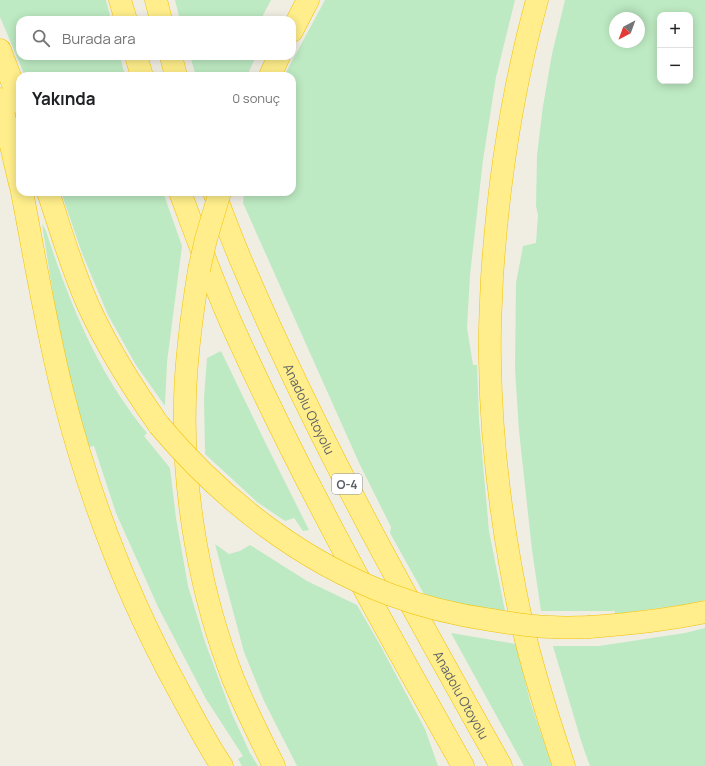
<!DOCTYPE html>
<html lang="tr">
<head>
<meta charset="utf-8">
<style>
  body { margin:0; font-family:Manrope,sans-serif; background:#f6f6f6; color:#202124 }
  .controls { position:absolute; right:12px; top:12px; display:grid; overflow:hidden; border-radius:8px; box-shadow:0 2px 10px #0003 }
  .controls button { width:36px; height:36px; display:grid; place-items:center; padding:0; border:0; border-bottom:1px solid #e0e0e0; background:#fff; color:#202124; font:20px sans-serif }
  .compass { position:absolute; left:609px; top:12px; width:36px; height:36px; border-radius:50%; background:#fff; box-shadow:0 2px 10px #0003; rotate:221deg }
  .list { margin:0; padding:0; list-style:none }
  h2 { display:flex; justify-content:space-between; align-items:center; height:52px; margin:0; padding:0 16px; font-size:17px }
  h2 small { font-size:13px; font-weight:400; color:#757577 }
  .icon { flex:none; width:22px; height:22px; fill:none; stroke:currentColor; stroke-width:2; stroke-linecap:round; stroke-linejoin:round }
  .map { position:relative; flex:none; width:705px; height:766px; overflow:hidden }
  .search { position:absolute; background:#fff; box-shadow:0 2px 10px #0003; left:16px; top:16px; width:280px; height:44px; display:flex; align-items:center; gap:10px; box-sizing:border-box; padding:0 14px; border-radius:12px; color:#757577; font-size:15px }
  .panel { position:absolute; background:#fff; box-shadow:0 2px 10px #0003; left:16px; top:72px; width:280px; height:124px; border-radius:12px }
  .map>svg:first-child { display:block }
  .green { fill:#bdeac2; fill-rule:evenodd }
  .lines { fill:none; stroke-linecap:round; stroke-linejoin:round }
  .highway-casing { stroke:#f3c100; stroke-width:23 }
  .highway { stroke:#ffee8b; stroke-width:22 }
  .highway-bridge-casing { stroke:#f3c100; stroke-width:23; stroke-linecap:butt }
  .highway-bridge { stroke:#ffee8b; stroke-width:22 }
  .labels { text-anchor:middle; dominant-baseline:central; stroke-width:3; stroke-linejoin:round; paint-order:stroke }
  .shield { fill:#fff; stroke:#8c8f94; stroke-width:1 }
  .shield-label { font-size:12px; font-weight:bold; fill:#5b5f66 }
  .street-label { font-size:13px; fill:#5b5f66; stroke:#fff }
</style>
</head>
<body>
<div class="map">
<svg width="705" height="766" viewBox="0 0 705 766">
  <rect width="100%" height="100%" fill="#f0eee3"/>
  <!-- green -->
  <g class="green">
    <polygon points="0,0 106,0 111,20 20,20 20,56 120,56 125,76 25,76 0,17"/>
    <polygon points="175,0 271,0 263,15 263,20 180,20"/>
    <polygon points="325,0 515,0 496,77 483,160 470,275 467,328 473,365 477,365 479,420 489,531 505,611 444,601 424,594 390,533 391,527 360,465 243,203 244,192 292,192 292,76 284,76"/>
    <path d="M 565,0 L 705,0 L 705,600 L 689,604 L 615,614 L 615,611 L 541,611 L 532,550 L 519,431 L 515,369 L 516,283 L 523,246 L 536,243 L 538,215 L 536,206 L 537,155 L 543,106 L 552,54 ZM 660,15 L 690,15 L 690,81 L 660,81 ZM 615,18 L 639,18 L 639,42 L 615,42 Z"/>
    <polygon points="190,56 256,56 247,76 196,76"/>
    <polygon points="61,192 163,192 182,246 167,362 165,406 136,365 108,315 82,253"/>
    <path d="M 42,224 L 46,231 C 69,302 98,374 147,433 L 144,436 L 170,468 L 176,518 L 188,586 L 205,642 L 232,714 L 250,753 L 258,766 L 242,766 L 238,759 L 243,756 L 206,699 L 158,607 L 116,513 L 94,446 L 89,447 L 72,390 L 57,320 Z"/>
    <polygon points="221,351 265,442 309,530 303,531 294,518 285,521 257,502 205,454 204,398 207,358"/>
    <polygon points="215,544 229,554 240,551 250,545 307,581 357,605 379,643 425,729 438,766 297,766 264,701 244,652"/>
    <polygon points="705,628 705,766 590,766 582,744 553,646 599,646 685,633"/>
    <polygon points="451,633 516,644 530,701 552,766 524,766"/>
  </g>
  <g class="lines">
    <defs>
      <g id="highway">
        <polyline points="120,0 126,20"/>
        <polyline points="156,0 161,20"/>
        <path d="M 537,0 C 512,91 498,184 492,278 C 491,305 489,332 490,360 C 491,446 503,535 521,619 C 532,669 548,718 564,766"/>
        <polyline points="292,31 308,0"/>
        <polyline points="0,50 20,103"/>
        <polyline points="136,56 142,76"/>
        <polyline points="171,56 176,76"/>
        <polyline points="270,76 279,56"/>
        <polyline points="0,99 20,184"/>
        <path d="M 22,192 C 35,259 46,327 63,394 C 89,497 128,598 179,691 C 193,716 206,743 222,766"/>
        <path d="M 48,192 C 61,230 72,270 89,307 C 108,349 133,388 159,425"/>
        <path d="M 180,192 C 198,240 215,289 237,336 C 304,483 383,625 463,766"/>
        <path id="s1" d="M 214,192 C 224,218 234,245 245,270 C 318,441 410,604 501,766"/>
        <path d="M 199,270 C 192,313 186,356 185,399 C 182,493 200,594 234,681 C 246,710 260,738 274,766"/>
        <path d="M 590,627 C 629,624 667,620 705,612"/>
      </g>
    </defs>
    <!-- highway casing -->
    <use href="#highway" class="highway-casing"/>
    <!-- highway -->
    <use href="#highway" class="highway"/>
    <defs>
      <g id="highway-bridge">
        <polyline points="199,270 206,239 220,192"/>
        <path d="M 159,425 C 221,499 300,561 391,595 C 423,607 457,615 491,620 C 510,623 531,627 551,627 C 564,628 577,627 590,627"/>
      </g>
    </defs>
    <!-- highway-bridge casing -->
    <use href="#highway-bridge" class="highway-bridge-casing"/>
    <!-- highway-bridge -->
    <use href="#highway-bridge" class="highway-bridge"/>
  </g>
  <g class="labels">
    <!-- shield labels -->
    <rect class="shield" x="332" y="474" width="30" height="20" rx="3"/>
    <g class="shield-label">
      <text x="347" y="484">O-4</text>
    </g>
    <!-- street labels -->
    <g class="street-label">
      <text stroke="none"><textPath href="#s1" startOffset="237">Anadolu Otoyolu</textPath></text>
      <text stroke="none"><textPath href="#s1" startOffset="561">Anadolu Otoyolu</textPath></text>
    </g>
  </g>
</svg>
<div class="controls">
<button>+</button>
<button>−</button>
</div>
<svg class="compass" viewBox="-18 -18 36 36"><path d="M0-13l5 13h-10z" fill="#e53935"/><path d="M0 13l5-13h-10z" fill="#757577"/></svg>
<div class="search"><svg class="icon" aria-label="search" viewBox="0 0 24 24"><circle cx="10" cy="10" r="6"/><path d="M15 15l6 6"/></svg>Burada ara</div>
<section class="panel">
<h2>Yakında<small>0 sonuç</small></h2>
<ul class="list">
</ul>
</section>
</div>
</body>
</html>
